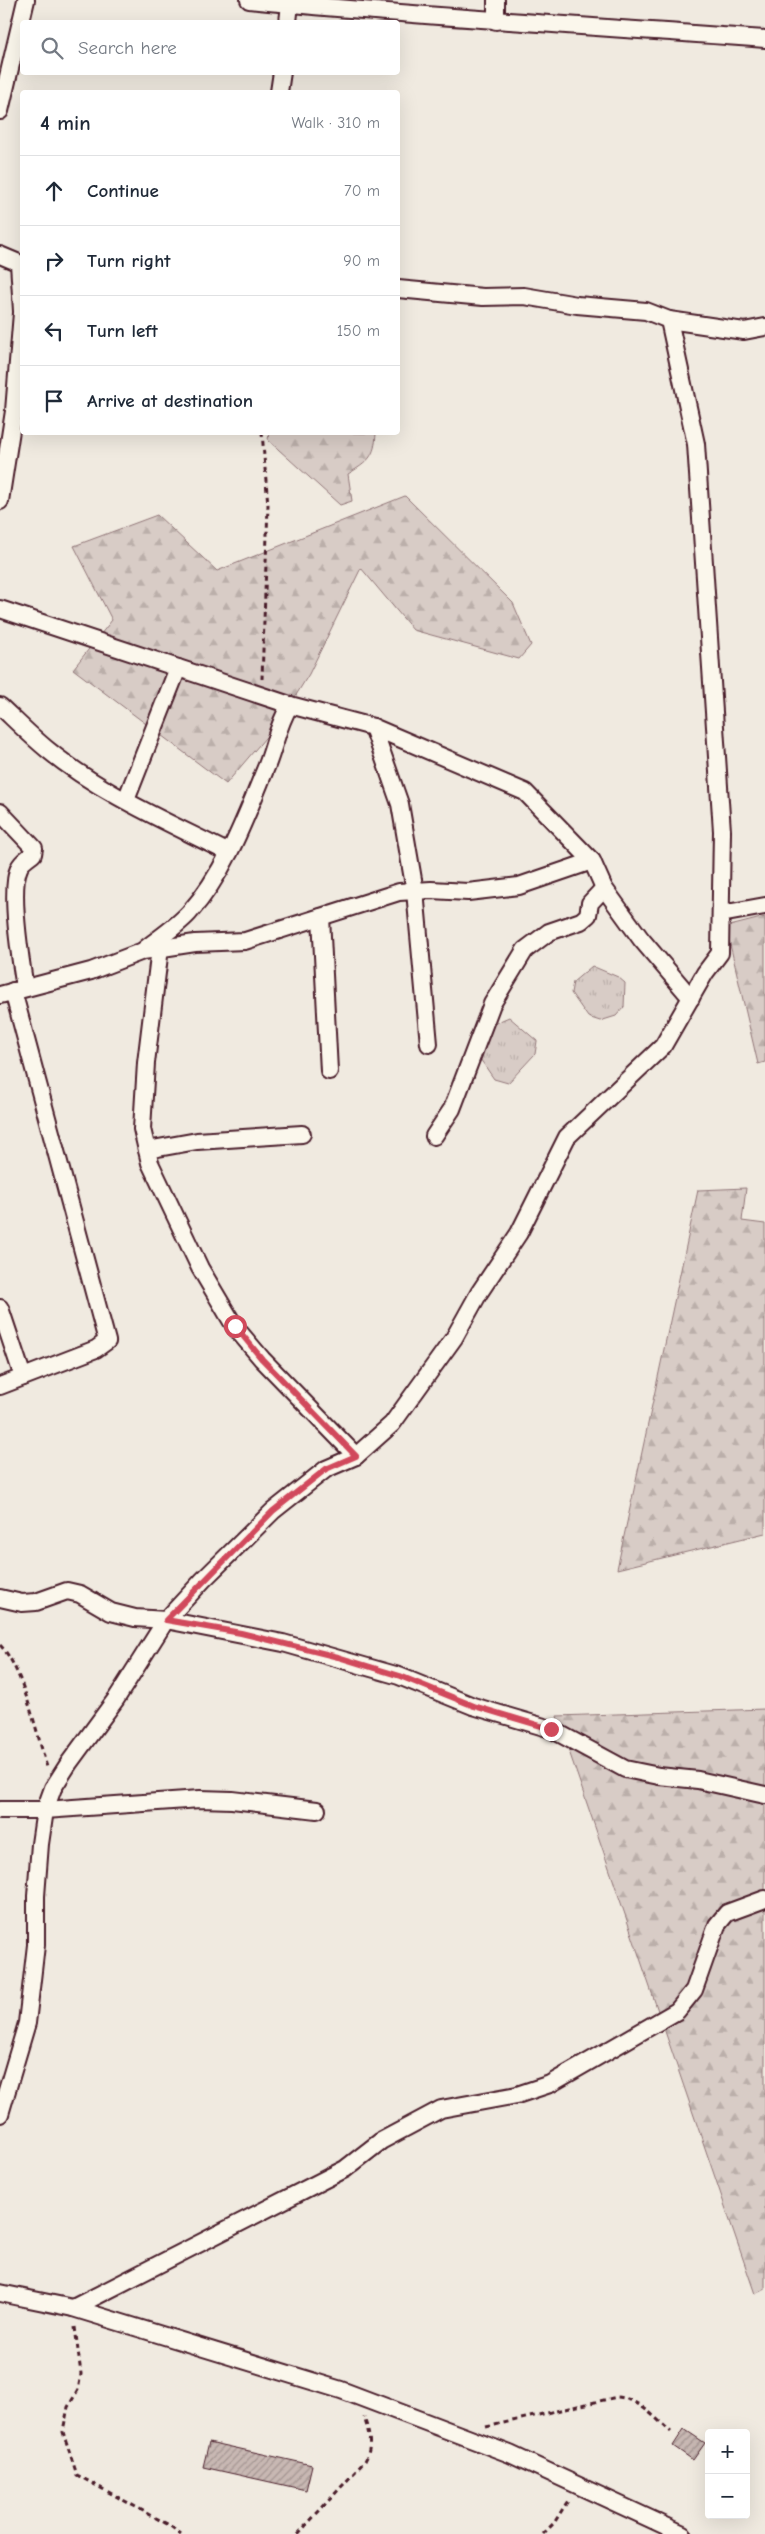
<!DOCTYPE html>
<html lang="en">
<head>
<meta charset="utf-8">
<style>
  body { margin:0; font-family:"Comic Neue",sans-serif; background:#f6f6f7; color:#1f2937 }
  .controls { position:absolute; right:15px; bottom:15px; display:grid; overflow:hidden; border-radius:5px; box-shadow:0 5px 20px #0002 }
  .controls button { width:45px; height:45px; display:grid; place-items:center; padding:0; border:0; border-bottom:1px solid #e0e1e3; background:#fff; color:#1f2937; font:25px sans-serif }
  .stop { position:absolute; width:15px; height:15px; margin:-11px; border:4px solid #d1495b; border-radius:50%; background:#fff }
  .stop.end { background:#d1495b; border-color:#fff; box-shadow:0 1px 5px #0008 }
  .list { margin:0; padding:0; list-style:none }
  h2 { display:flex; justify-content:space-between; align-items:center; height:65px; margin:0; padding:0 20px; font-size:21px }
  h2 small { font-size:16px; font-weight:400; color:#747a83 }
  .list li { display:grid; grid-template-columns:32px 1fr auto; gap:15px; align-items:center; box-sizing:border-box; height:70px; padding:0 20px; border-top:1px solid #e0e1e3 }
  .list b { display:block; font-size:19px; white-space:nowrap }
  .list em { font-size:16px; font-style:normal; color:#747a83 }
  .icon { flex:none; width:28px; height:28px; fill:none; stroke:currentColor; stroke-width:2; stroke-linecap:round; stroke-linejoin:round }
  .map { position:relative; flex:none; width:765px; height:2534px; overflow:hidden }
  .search { position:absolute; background:#fff; box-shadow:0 5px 20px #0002; left:20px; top:20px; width:380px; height:55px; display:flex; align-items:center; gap:12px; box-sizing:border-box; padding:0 18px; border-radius:5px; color:#747a83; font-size:19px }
  .panel { position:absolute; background:#fff; box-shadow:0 5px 20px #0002; left:20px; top:90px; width:380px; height:345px; border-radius:5px }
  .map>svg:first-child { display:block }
  .grass { fill:url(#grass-tufts); stroke:#917678 }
  .forest { fill:url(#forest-firs); stroke:#917678 }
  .building { fill:url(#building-hatch); stroke:#4a1f2b }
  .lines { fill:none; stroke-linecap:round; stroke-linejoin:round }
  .street-casing { stroke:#4a1f2b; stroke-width:20 }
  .path { stroke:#4a1f2b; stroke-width:3; stroke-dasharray:5 4; stroke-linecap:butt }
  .street { stroke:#fbf7ec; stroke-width:16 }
  .route { stroke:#d1495b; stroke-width:6 }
</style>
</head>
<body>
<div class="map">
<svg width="765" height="2534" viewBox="0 0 765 2534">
  <defs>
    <pattern id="grass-tufts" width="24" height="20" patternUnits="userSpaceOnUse" patternTransform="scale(1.25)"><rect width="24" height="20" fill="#d8ccc6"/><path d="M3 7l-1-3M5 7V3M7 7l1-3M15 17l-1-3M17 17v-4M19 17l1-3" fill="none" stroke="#bbafaa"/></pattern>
    <pattern id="forest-firs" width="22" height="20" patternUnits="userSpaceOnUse" patternTransform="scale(1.25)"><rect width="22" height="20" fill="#d8ccc6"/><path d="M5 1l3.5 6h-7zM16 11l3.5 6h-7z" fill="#bbafaa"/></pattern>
    <pattern id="building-hatch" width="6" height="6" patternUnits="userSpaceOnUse" patternTransform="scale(1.25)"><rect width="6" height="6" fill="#c8b8b3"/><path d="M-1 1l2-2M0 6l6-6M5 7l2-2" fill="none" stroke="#a49592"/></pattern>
  </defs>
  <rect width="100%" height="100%" fill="#f0eae0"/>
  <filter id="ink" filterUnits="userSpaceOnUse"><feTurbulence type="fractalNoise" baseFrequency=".02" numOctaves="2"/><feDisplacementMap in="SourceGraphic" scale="10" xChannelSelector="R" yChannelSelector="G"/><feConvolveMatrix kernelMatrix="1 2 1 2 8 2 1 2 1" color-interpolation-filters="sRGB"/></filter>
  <g filter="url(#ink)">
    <!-- grass -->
    <g class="grass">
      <polygon points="592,966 618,977 625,983 624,1007 616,1016 600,1021 588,1017 571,993 573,982"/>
      <polygon points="509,1017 537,1041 535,1054 508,1083 494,1079 476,1053 488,1026"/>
    </g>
    <!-- forest -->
    <g class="forest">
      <path d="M 269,433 L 376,433 C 375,457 368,462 348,474 L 352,501 L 340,505 L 268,440 Z"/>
      <polygon points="405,496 513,603 531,645 519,659 413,630 361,568 309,674 282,718 226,784 73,669 112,620 74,546 157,515 217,571"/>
      <polygon points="765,917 765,1062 758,1064 726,927"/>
      <polygon points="746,1188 742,1221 765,1224 765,1533 617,1569 698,1190"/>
      <polygon points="765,1709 765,2289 755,2294 557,1716"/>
    </g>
    <!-- building -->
    <g class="building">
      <polygon points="684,2429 705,2443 693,2460 673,2446"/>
      <polygon points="209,2442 312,2465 306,2490 203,2467"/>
    </g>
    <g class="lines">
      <defs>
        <g id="street">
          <path d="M 249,0 C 421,17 593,26 765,39"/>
          <polyline points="496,21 496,0"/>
          <polyline points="288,22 290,4"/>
          <polyline points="279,92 282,72"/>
          <polyline points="0,111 26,0"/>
          <polyline points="0,255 19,263 22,311"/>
          <polyline points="398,289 483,297 524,296 577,305 646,311 669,320"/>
          <polyline points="0,501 14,411 22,313"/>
          <polyline points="0,609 290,705 373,727 525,792 592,861 604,888 641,939 691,998"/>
          <path d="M 0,706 C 16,721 32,737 48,750 C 102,794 168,822 229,853"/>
          <polyline points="373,727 400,804 415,891 429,1044"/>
          <polyline points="126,800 178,668"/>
          <path d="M 0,812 L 34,848 L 33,854 C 28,858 21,862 19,868 C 9,890 21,963 25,988"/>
          <polyline points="721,914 765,906"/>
          <polyline points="321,917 329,1071"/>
          <polyline points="160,948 146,1063 142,1129 150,1163 200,1268 235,1327 262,1359 356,1456"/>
          <path d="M 145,949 C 159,938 176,927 189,913 C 226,872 246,816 267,765 C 275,745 278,724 290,705"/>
          <polyline points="0,995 91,971 143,951 195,943 245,941 399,892 431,890 468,892 519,886 592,861"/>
          <polyline points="434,1136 452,1109 492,1004 525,950 549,932 581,921 588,915 590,903 604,888"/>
          <polyline points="147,1150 197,1141 302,1134"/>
          <polyline points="0,1308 23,1377"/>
          <polyline points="0,1386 96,1349 107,1341 13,991"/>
          <polyline points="0,1598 22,1603 36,1602 67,1591 80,1594 111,1612 135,1618 166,1620 283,1643 399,1676 473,1706 551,1729 625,1769 659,1776 698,1780 765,1795"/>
          <polyline points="0,1810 45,1810 200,1799 232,1800 317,1810"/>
          <polyline points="0,2114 27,2023 36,1945 36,1896 40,1844 45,1810 53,1788 69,1763 116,1699 166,1620 203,1580 273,1511 326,1469 356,1456 392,1424 454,1338 479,1293 519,1233 567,1137 663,1046 705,973 720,953 722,831 696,444 669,320 744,331 765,327"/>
          <polyline points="0,2293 73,2308 341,2390 510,2454 683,2534"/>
          <polyline points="73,2308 345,2169 381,2141 441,2109 517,2095 550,2084 677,2011 694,1990 717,1925 727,1913 765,1899"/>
        </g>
      </defs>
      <!-- street casing -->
      <use href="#street" class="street-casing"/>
      <!-- path -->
      <g class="path">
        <polyline points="262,432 268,505 262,679"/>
        <path d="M 0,1645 C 23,1668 37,1735 47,1767"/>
        <polyline points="75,2327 81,2374 78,2390 68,2407 63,2432 77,2475 169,2525 181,2534"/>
        <path d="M 486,2427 L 617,2397 C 638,2398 655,2418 671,2432"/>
        <path d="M 298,2534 L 365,2461 C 373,2446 369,2433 364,2417"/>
        <polyline points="543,2534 554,2523 569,2499"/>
      </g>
      <!-- street -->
      <use href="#street" class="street"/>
    </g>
  </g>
  <g class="lines" filter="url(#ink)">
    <!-- route -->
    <polyline class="route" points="235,1326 262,1359 356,1456 326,1469 273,1511 166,1620 241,1633 338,1657 400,1676 474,1706 551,1729"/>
  </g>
</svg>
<div class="controls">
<button>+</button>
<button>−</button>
</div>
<div class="stop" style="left:235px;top:1326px"></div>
<div class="stop end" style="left:551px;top:1729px"></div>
<div class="search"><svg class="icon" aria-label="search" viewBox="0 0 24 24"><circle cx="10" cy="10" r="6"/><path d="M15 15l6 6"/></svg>Search here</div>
<section class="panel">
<h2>4 min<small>Walk · 310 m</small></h2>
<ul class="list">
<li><svg class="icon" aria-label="ahead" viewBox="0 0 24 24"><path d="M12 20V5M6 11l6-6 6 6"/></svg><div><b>Continue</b></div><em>70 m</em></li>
<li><svg class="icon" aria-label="right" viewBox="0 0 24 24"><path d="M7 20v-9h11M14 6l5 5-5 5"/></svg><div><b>Turn right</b></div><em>90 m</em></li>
<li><svg class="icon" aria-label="left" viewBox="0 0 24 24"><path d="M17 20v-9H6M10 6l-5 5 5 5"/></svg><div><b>Turn left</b></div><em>150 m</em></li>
<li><svg class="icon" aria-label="arrive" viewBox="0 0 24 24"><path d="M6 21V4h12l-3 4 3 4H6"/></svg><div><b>Arrive at destination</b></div></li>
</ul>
</section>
</div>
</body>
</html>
